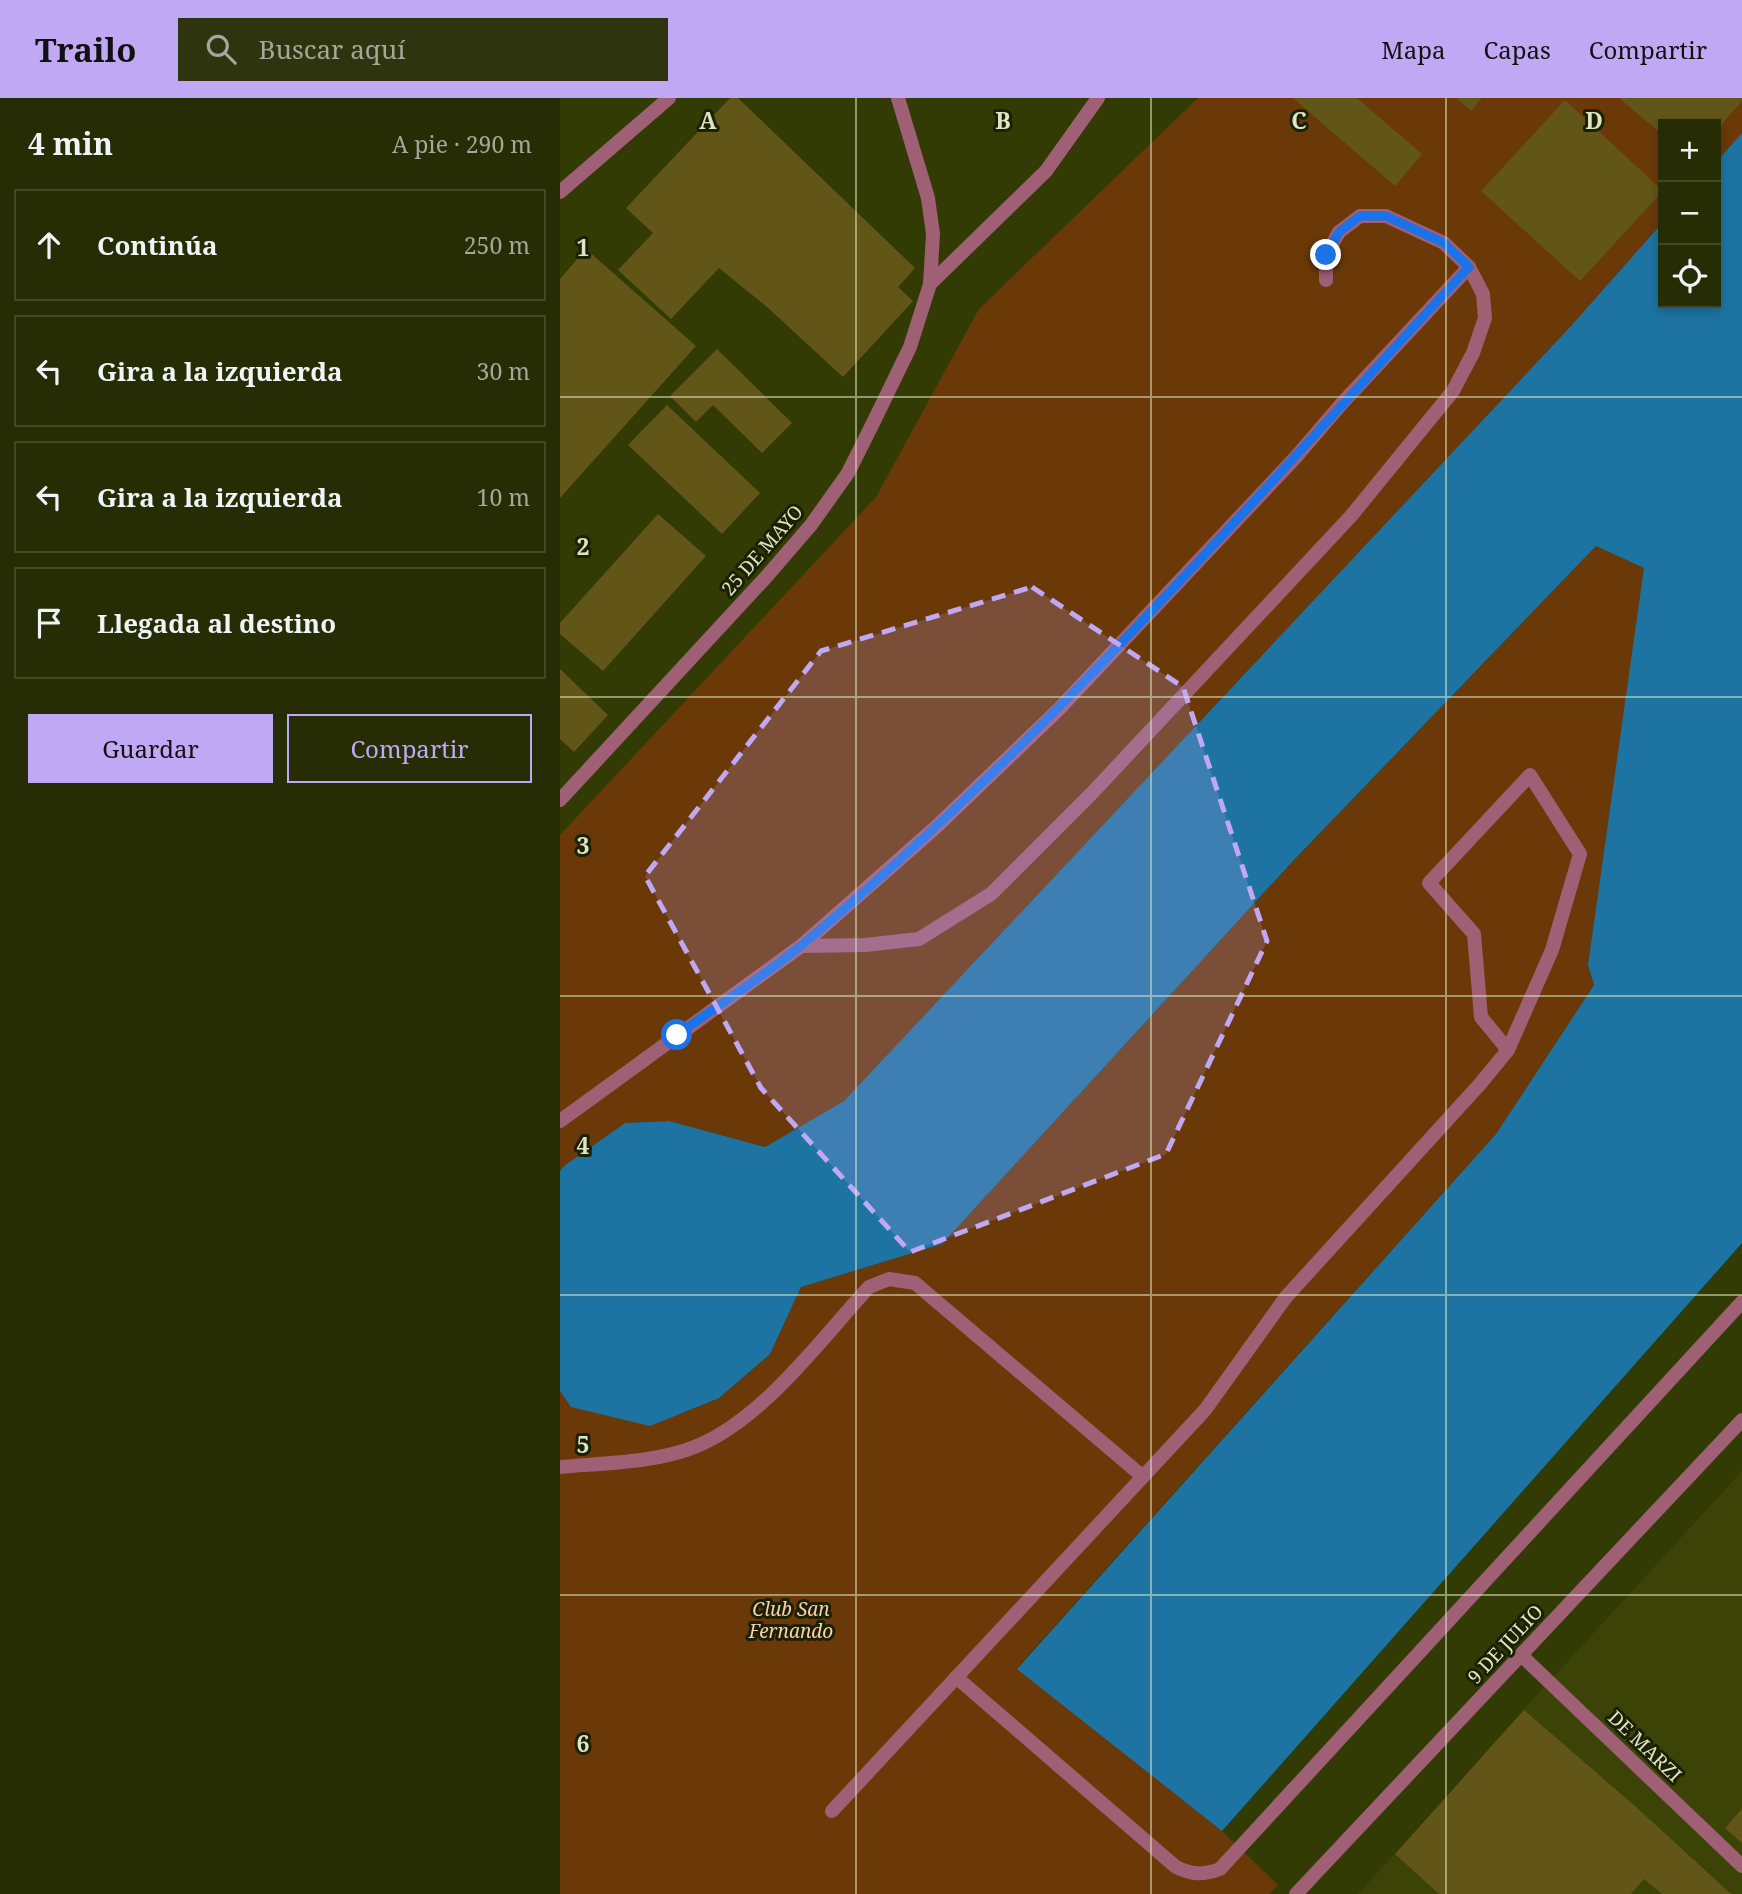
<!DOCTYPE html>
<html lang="es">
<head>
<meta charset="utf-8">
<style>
  body { margin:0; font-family:"Noto Serif",serif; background:#2e340e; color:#f1f3f6 }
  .controls { position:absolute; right:21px; top:21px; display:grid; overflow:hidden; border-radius:0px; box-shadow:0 4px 10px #0003 }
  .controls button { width:63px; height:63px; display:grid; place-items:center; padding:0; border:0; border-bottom:2px solid #424826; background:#262c04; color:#f1f3f6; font:35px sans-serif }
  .stop { position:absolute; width:21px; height:21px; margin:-16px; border:5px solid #1a73e8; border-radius:50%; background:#fff }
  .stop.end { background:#1a73e8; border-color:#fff; box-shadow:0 2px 7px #0008 }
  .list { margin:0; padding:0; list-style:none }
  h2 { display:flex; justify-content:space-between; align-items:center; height:91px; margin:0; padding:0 28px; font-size:30px }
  h2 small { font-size:23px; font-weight:400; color:#a4a79a }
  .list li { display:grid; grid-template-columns:46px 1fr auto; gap:21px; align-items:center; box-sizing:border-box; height:112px; margin:0 14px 14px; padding:0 14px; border:2px solid #424826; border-radius:0px }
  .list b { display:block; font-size:26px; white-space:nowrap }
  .list em { font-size:23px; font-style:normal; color:#a4a79a }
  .actions { display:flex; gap:14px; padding:21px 28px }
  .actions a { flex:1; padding:16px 0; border:2px solid #c0a8f4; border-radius:0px; text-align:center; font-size:24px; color:#c0a8f4 }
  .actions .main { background:#c0a8f4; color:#111 }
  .icon { flex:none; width:38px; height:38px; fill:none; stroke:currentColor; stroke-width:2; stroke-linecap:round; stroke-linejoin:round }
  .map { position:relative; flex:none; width:1182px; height:1796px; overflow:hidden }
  header { display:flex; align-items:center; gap:42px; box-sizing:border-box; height:98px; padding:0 35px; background:#c0a8f4; color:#111 }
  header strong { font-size:33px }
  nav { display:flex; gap:38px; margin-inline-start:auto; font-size:24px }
  .search { width:490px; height:63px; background:#2e340e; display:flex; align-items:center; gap:18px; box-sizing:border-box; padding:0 24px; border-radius:0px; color:#a4a79a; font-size:26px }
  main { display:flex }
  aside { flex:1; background:#262c04 }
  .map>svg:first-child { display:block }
  .built { fill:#3b4406 }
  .green { fill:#6b3908 }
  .water { fill:#1d74a3 }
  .building { fill:#615518 }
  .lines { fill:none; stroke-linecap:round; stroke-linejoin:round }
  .service { stroke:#9f5f75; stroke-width:14 }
  .minor { stroke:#9f5f75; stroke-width:14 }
  .route { stroke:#1a73e8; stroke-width:9 }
  .marked { fill:#c0a8f4; fill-opacity:0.2; stroke:#c0a8f4; stroke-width:5; stroke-dasharray:14 9; stroke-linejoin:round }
  .grid { fill:none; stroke:#dde5c3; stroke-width:2; stroke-opacity:0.55 }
  .labels { text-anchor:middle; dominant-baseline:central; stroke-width:6; stroke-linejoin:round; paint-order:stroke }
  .street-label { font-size:19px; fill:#dde5c3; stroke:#1c2005 }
  .park-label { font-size:19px; font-style:italic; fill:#fbcfaf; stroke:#1c2005 }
  .grid-label { font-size:23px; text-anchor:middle; font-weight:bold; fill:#dde5c3; stroke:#1c2005; stroke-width:6; stroke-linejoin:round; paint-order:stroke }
</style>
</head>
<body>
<header>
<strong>Trailo</strong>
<div class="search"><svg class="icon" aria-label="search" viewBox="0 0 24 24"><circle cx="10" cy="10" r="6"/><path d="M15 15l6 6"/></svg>Buscar aquí</div>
<nav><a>Mapa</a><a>Capas</a><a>Compartir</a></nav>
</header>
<main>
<aside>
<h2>4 min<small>A pie · 290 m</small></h2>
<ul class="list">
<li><svg class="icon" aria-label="ahead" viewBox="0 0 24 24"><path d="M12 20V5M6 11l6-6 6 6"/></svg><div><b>Continúa</b></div><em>250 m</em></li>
<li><svg class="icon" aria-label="left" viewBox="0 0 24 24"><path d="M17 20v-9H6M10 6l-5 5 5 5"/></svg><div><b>Gira a la izquierda</b></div><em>30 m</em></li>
<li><svg class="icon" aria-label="left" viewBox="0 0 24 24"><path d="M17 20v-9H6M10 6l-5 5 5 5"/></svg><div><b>Gira a la izquierda</b></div><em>10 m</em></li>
<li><svg class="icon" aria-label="arrive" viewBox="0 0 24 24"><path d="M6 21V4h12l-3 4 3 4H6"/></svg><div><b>Llegada al destino</b></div></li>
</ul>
<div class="actions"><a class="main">Guardar</a><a>Compartir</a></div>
</aside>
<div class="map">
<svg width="1182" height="1796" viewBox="0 0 1182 1796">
  <rect width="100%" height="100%" fill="#333b05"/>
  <!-- built -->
  <polygon class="built" points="1182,1373 1182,1796 798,1796 899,1686 925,1654"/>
  <!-- green -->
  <g class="green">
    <polygon points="638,0 1182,0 1182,35 1156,64 1156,26 1103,26 1103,124 1010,229 284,1003 205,1049 109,1023 65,1025 4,1068 0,1073 0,737 316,399 419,211"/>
    <polygon points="1036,448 1085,470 1028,867 1034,887 936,1036 457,1570 662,1733 718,1787 709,1796 0,1796 0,1293 11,1309 159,1300 210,1256 241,1189 382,1146 732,764"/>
  </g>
  <!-- water -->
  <polygon class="water" points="1182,35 1182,1145 662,1733 457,1571 936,1036 1034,887 1028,867 1084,470 1036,448 732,764 382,1146 241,1189 210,1256 159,1300 90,1328 11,1309 0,1293 0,1073 4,1068 65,1025 109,1023 205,1049 284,1003 1010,229 1103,124 1103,205 1156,205 1156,64"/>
  <!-- building -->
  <g class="building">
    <polygon points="170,0 178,0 355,170 338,189 353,203 283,279 206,208 159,170 111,221 58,172 93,135 66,110"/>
    <polygon points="733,0 797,0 862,56 835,88"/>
    <polygon points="896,0 922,0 911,13"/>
    <polygon points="1059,0 1182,0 1182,3 1156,33 1156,26 1103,26 1103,37"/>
    <polygon points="1005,2 1103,93 1020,183 921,93"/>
    <polygon points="26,151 136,248 0,400 0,181"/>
    <polygon points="157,251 232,325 202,355 153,307 136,324 110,298"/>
    <polygon points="107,307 200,395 162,436 68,347"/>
    <polygon points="98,416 146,458 43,573 0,536 0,525"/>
    <polygon points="0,571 48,617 14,654 0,641"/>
    <polygon points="964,1612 1075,1708 1171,1796 1102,1796 1084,1781 1071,1796 879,1796 835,1756"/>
    <polygon points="1182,1711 1182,1745 1165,1730"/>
  </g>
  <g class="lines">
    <!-- service -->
    <g class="service">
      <polyline points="241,848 305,847 359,841 431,796 534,693 791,418 893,293 913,255 925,220 923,196 909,169 884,145 826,118 800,118 779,134 766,157 766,182"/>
      <polyline points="0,1023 241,848 376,729 499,611 735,360 784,303 909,169"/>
      <path d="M 0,1369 C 44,1365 96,1365 137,1348 C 204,1320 261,1241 309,1189 L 329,1181 L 355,1185 L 582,1378"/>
      <path d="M 396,1579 L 616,1769 C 632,1777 644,1777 660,1771 L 1182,1204"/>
      <polyline points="272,1713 645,1312 726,1199 920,986 948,952 921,919 914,836 869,785 970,677 1020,756 992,852 948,952"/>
    </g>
    <!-- minor -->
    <g class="minor">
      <polyline points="0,94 109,0"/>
      <polyline points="370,186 486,73 538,0"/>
      <polyline points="0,702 207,478 251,427 288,375 315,321 350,249 370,186 373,136 368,100 338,0"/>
      <polyline points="961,1557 1182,1768"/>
      <polyline points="736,1796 1182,1322"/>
    </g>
  </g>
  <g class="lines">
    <!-- route -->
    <path class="route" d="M 117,937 C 158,907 203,879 243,846 C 487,643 693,401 909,169 L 884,145 L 826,118 L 800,118 L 779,134 L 766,157"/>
  </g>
  <!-- marked area -->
  <path class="marked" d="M 472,489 L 623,589 L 707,843 L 606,1056 L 350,1154 L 201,990 L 85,778 L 261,553 Z"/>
  <!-- grid -->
  <path class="grid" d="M 296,0 L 296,1796M 591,0 L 591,1796M 886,0 L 886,1796M 0,299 L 1182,299M 0,599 L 1182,599M 0,898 L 1182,898M 0,1197 L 1182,1197M 0,1497 L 1182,1497"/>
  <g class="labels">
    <!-- street labels -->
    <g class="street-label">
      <text transform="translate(202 452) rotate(-49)">25 DE MAYO</text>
      <text transform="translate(945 1546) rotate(-47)">9 DE JULIO</text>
      <text transform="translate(1085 1648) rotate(44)">DE MARZI</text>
    </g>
    <!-- park labels -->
    <g class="park-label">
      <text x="231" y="1511">Club San<tspan x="231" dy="22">Fernando</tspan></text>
    </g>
  </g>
  <g class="grid-label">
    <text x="148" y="31">A</text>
    <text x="443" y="31">B</text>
    <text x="739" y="31">C</text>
    <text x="1034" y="31">D</text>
    <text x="23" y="158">1</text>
    <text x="23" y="457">2</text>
    <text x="23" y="756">3</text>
    <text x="23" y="1056">4</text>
    <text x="23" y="1355">5</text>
    <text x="23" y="1654">6</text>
  </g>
</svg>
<div class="controls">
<button>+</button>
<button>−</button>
<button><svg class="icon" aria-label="locate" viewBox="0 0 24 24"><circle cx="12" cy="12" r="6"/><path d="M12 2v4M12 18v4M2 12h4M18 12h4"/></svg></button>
</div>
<div class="stop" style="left:117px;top:937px"></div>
<div class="stop end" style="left:766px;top:157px"></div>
</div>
</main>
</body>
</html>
